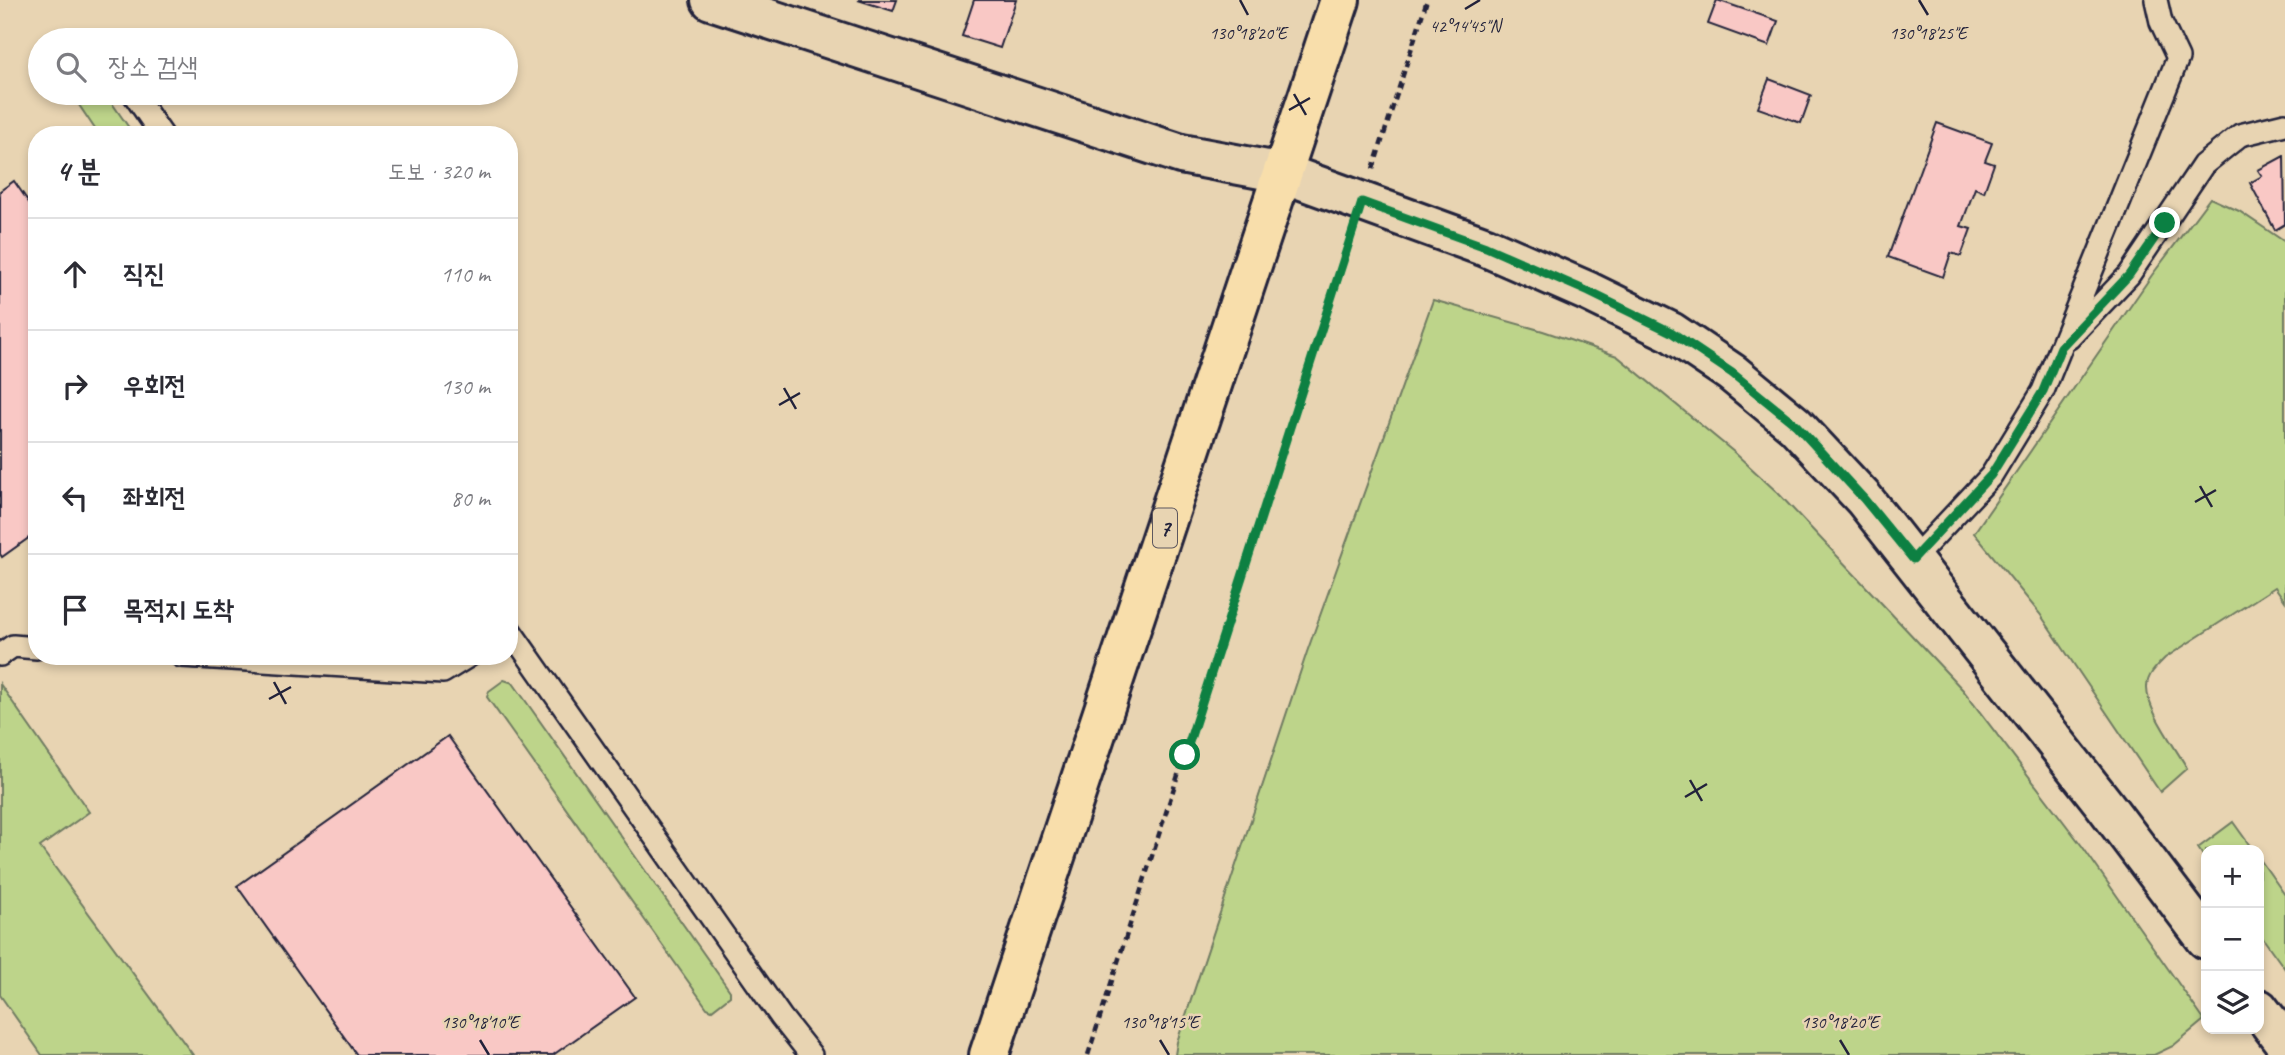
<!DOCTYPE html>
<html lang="ko">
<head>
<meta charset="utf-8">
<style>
  body { margin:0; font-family:Caveat,"Poor Story",sans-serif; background:#f7f7f7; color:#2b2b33 }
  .controls { position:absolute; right:21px; bottom:21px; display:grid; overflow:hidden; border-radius:14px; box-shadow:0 4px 10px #0003 }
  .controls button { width:63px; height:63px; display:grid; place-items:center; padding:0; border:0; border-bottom:2px solid #e1e1e2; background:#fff; color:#2b2b33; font:35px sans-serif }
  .stop { position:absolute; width:21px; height:21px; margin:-16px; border:5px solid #0b8043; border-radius:50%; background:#fff }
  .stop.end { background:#0b8043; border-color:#fff; box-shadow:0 2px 7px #0008 }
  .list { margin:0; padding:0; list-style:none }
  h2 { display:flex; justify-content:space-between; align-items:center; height:91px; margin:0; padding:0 28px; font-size:30px }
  h2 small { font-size:23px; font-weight:400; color:#7c7c81 }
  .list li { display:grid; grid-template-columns:46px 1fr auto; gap:21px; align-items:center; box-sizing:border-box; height:112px; padding:0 28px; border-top:2px solid #e1e1e2 }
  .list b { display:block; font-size:26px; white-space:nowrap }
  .list em { font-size:23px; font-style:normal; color:#7c7c81 }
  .icon { flex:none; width:38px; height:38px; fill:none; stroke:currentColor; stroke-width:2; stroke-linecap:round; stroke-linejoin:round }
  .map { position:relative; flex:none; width:2285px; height:1055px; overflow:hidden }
  .search { position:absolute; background:#fff; box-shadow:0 4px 10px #0003; left:28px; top:28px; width:490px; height:77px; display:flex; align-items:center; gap:18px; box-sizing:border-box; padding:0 24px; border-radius:38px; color:#7c7c81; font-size:26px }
  .panel { position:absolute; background:#fff; box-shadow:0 4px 10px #0003; left:28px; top:126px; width:490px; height:539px; border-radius:28px }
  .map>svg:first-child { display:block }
  .green { fill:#bdd48a; stroke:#707b62; stroke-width:2 }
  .building { fill:#f9c8c5; stroke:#22223b; stroke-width:2 }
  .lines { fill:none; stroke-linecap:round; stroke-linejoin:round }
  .service-casing { stroke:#22223b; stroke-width:26 }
  .minor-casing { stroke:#22223b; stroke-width:44 }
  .tertiary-casing { stroke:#22223b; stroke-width:44 }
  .trunk-casing { stroke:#22223b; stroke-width:44 }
  .path { stroke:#22223b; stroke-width:4.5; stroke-dasharray:7 5; stroke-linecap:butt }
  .service { stroke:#e8d4b2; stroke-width:21 }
  .minor { stroke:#e8d4b2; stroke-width:38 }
  .tertiary { stroke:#e8d4b2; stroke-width:38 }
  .trunk { stroke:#f8deab; stroke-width:38 }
  .route { stroke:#0b8043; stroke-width:9 }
  .ticks { fill:none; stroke:#22223b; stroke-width:2.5 }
  .labels { text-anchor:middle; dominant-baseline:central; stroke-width:5; stroke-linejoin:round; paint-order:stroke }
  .shield { fill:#e8d4b2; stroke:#5d575f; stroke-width:2 }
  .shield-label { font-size:23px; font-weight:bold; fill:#22223b }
  .ticks-label { font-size:18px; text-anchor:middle; fill:#22223b; stroke:#e8d4b2; stroke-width:5; stroke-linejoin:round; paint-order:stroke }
</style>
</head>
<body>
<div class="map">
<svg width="2285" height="1055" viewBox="0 0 2285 1055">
  <rect width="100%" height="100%" fill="#e8d4b2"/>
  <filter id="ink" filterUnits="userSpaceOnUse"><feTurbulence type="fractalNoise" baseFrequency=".0143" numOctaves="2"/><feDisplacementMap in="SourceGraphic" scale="14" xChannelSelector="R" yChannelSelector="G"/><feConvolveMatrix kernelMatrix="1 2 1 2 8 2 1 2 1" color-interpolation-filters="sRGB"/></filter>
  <g filter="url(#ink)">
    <!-- green -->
    <g class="green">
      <polygon points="71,93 105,93 134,135 99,135"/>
      <path d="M 2210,198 L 2239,211 L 2285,242 L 2285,601 L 2275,587 L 2165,658 C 2157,666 2147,675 2147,687 C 2146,709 2176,748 2187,768 L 2160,792 L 2040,614 L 1974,533 L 2152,275 Z"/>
      <polygon points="1433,300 1543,331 1617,356 1735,453 1778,493 1963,690 2082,846 2204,1020 2173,1046 2154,1055 1175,1055 1177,1042 1307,652"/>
      <polygon points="504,680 513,683 730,991 730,996 712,1010 707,1008 487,697 489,691"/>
      <polygon points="0,684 89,812 40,847 193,1055 42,1055 0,995"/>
      <polygon points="2233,822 2253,850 2206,850 2206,860 2198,848"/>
      <polygon points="2259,858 2285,895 2285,969 2259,933"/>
    </g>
    <!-- building -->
    <g class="building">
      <polygon points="858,0 897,0 893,11"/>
      <polygon points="974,0 1016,0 1000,48 962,36"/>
      <polygon points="1717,0 1778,21 1769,46 1708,24"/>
      <polygon points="1769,79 1811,95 1801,123 1758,108"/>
      <polygon points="1937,123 1992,143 1985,161 1994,164 1984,192 1975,188 1961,226 1971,229 1961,256 1951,253 1943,277 1888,257"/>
      <polygon points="2284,156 2285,224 2275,230 2250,183 2262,176 2258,170"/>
      <polygon points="14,181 37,214 37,532 2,557 0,554 0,191"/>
      <polygon points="448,736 635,997 553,1055 357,1055 237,886"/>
    </g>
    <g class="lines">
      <defs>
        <g id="service">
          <polyline points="133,93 162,135"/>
          <polyline points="2069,338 2129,275 2203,165 2240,135 2285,124"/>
          <polyline points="1913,559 1991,476 2043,391 2178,58 2161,22 2156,0"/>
          <polyline points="509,629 781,1017 811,1055"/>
          <polyline points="0,655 13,646 37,648"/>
          <polyline points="181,656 443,672 469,656"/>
        </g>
        <polyline id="minor" points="711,0 1181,154 1283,173"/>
        <g id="tertiary">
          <polyline points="1283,173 1486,247 1589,292 1671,332 1732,373 1795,425 1864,499 2104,804 2206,939"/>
          <polyline points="2259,1009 2285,1043"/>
        </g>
        <polyline id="trunk" points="989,1055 1340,0"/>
      </defs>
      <!-- service casing -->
      <use href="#service" class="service-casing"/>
      <!-- minor casing -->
      <use href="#minor" class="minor-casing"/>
      <!-- tertiary casing -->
      <use href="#tertiary" class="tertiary-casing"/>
      <!-- trunk casing -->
      <use href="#trunk" class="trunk-casing"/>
      <!-- path -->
      <g class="path">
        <polyline points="1373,169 1427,0"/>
        <polyline points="1088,1055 1352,234"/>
      </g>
      <!-- service -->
      <use href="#service" class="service"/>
      <!-- minor -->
      <use href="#minor" class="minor"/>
      <!-- tertiary -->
      <use href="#tertiary" class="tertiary"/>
      <!-- trunk -->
      <use href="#trunk" class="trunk"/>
    </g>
  </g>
  <g class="lines" filter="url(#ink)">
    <!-- route -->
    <polyline class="route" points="1185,755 1362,202 1486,247 1589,292 1671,332 1732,373 1796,425 1864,499 1913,559 1991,475 2043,391 2061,347 2129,275 2165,223"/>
  </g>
  <!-- ticks -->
  <path class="ticks" d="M 1240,0 L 1248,15M 1919,0 L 1928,15M 1465,9 L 1480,0M 1294,94 L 1306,115M 1289,110 L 1310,98M 784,388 L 796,409M 779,405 L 800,393M 2200,486 L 2212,507M 2195,502 L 2216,490M 274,682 L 286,704M 269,699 L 291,687M 1690,780 L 1702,801M 1685,797 L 1707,784M 480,1040 L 489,1055M 1160,1040 L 1169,1055M 1840,1040 L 1849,1055"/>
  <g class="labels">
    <!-- shield labels -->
    <rect class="shield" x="1153" y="508.5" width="24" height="39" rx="5"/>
    <g class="shield-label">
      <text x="1165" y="528">7</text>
    </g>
  </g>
  <g class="ticks-label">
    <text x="1465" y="32">42°14'45"N</text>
    <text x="1248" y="39">130°18'20"E</text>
    <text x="1928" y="39">130°18'25"E</text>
    <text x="480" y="1028">130°18'10"E</text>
    <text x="1160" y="1028">130°18'15"E</text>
    <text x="1840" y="1028">130°18'20"E</text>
  </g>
</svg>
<div class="controls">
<button>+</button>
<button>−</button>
<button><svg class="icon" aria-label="layers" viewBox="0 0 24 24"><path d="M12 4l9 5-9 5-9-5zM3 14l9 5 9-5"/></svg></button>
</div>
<div class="stop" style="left:1185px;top:755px"></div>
<div class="stop end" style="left:2165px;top:223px"></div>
<div class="search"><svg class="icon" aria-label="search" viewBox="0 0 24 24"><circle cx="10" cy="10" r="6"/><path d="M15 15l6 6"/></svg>장소 검색</div>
<section class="panel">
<h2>4 분<small>도보 · 320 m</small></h2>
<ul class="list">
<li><svg class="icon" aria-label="ahead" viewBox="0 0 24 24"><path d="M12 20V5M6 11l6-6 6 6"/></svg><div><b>직진</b></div><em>110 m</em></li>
<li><svg class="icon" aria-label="right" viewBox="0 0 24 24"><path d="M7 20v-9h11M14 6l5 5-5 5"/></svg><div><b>우회전</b></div><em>130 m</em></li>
<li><svg class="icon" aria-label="left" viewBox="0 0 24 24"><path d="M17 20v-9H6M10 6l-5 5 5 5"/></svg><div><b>좌회전</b></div><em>80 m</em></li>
<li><svg class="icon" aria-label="arrive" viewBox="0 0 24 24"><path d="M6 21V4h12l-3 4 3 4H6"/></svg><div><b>목적지 도착</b></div></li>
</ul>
</section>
</div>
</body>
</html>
